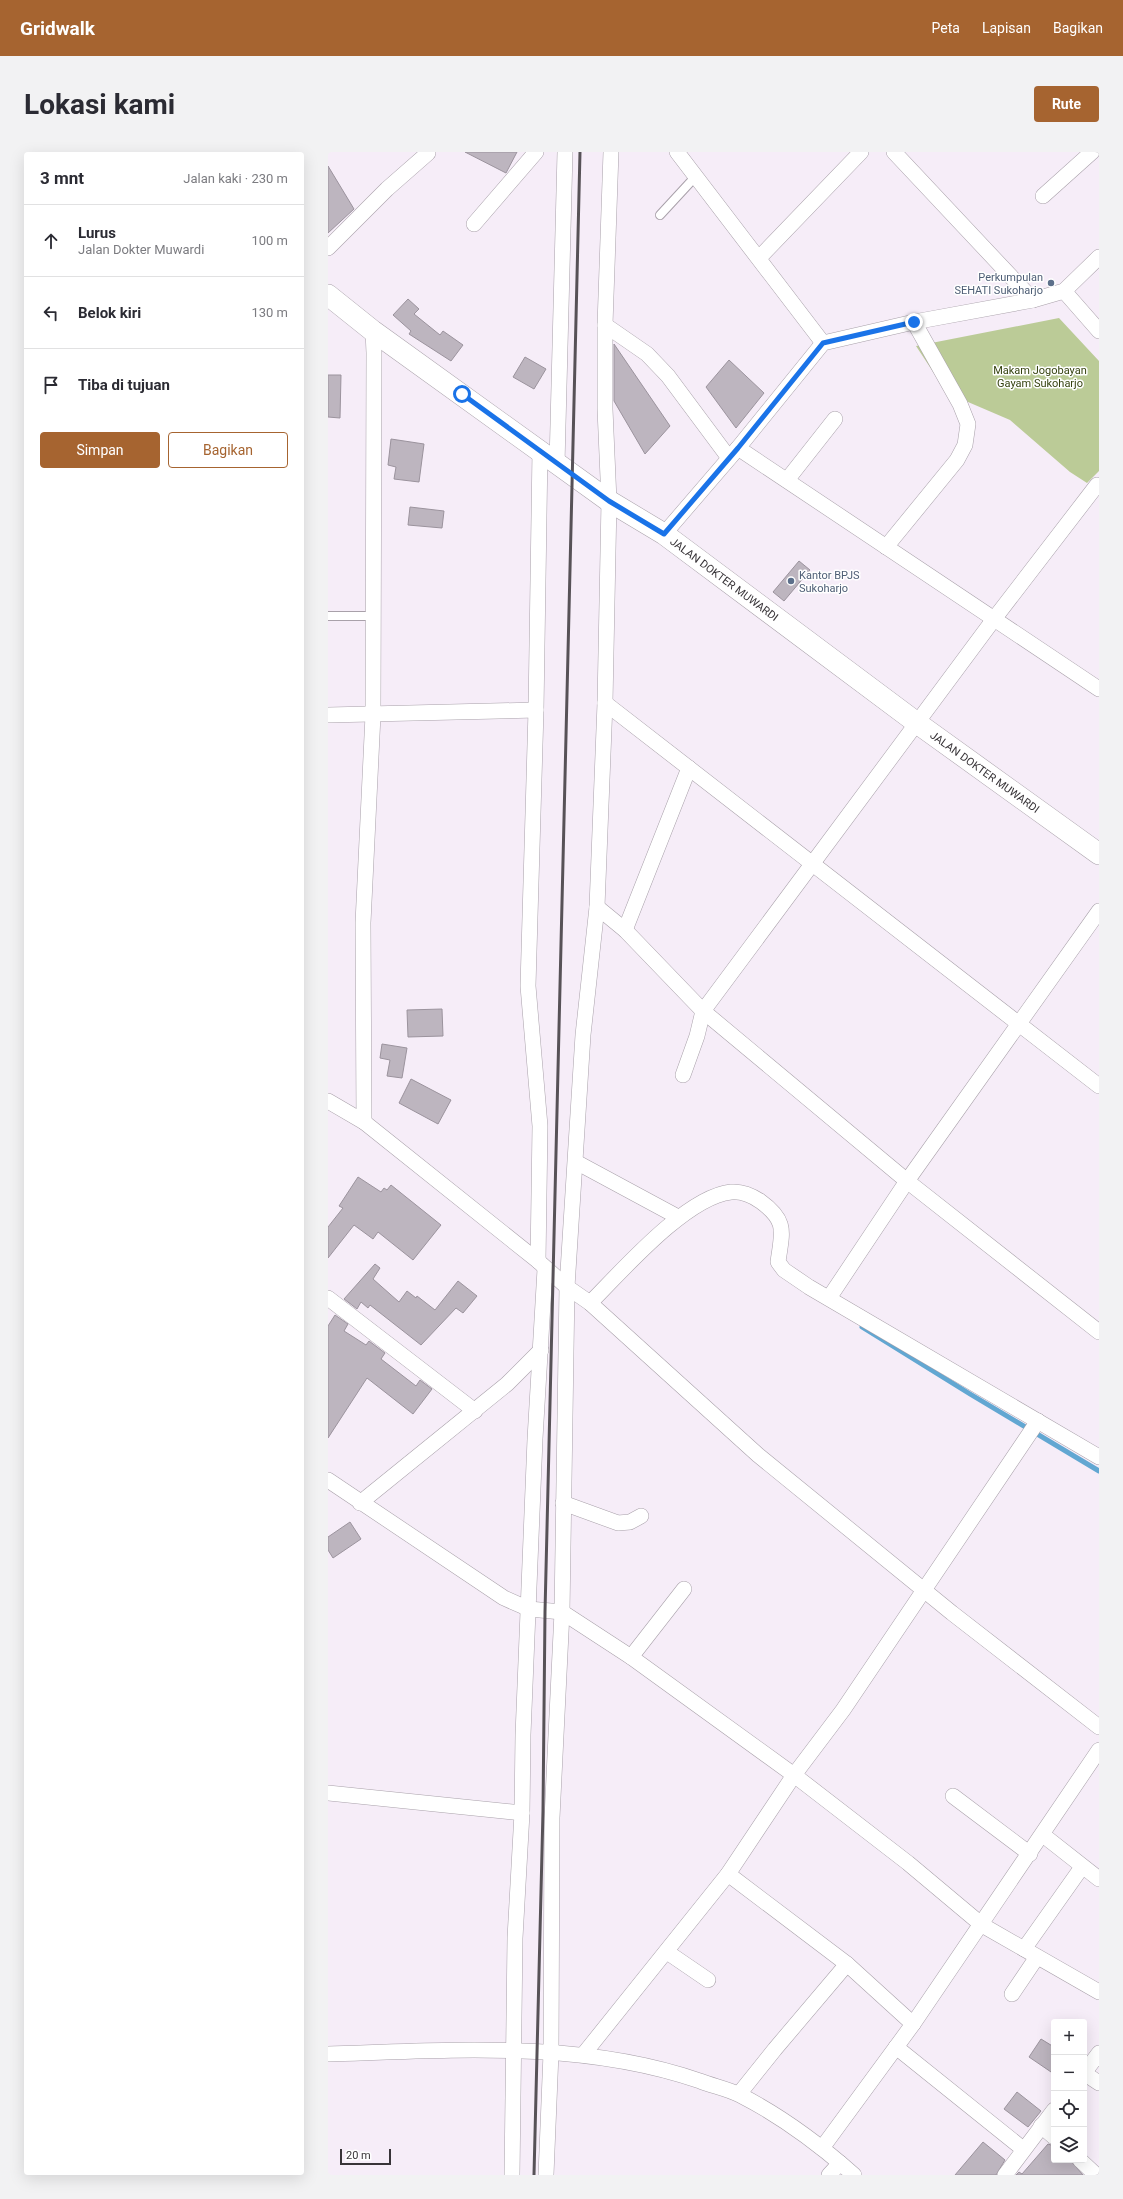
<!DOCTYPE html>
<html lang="id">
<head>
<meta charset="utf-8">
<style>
  body { margin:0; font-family:Roboto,sans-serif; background:#f2f2f3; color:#2b2b33 }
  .controls { position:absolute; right:12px; bottom:12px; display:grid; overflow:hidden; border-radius:4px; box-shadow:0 4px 16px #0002 }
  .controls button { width:36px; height:36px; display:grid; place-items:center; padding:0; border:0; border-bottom:1px solid #e1e1e2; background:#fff; color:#2b2b33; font:20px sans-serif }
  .scale { position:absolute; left:12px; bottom:10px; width:51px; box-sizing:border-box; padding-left:4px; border:2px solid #383438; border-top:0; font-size:11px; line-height:14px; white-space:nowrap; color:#383438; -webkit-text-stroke:3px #fff; paint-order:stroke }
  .stop { position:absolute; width:12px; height:12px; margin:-9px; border:3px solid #1a73e8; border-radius:50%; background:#fff }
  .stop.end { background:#1a73e8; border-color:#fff; box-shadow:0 1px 4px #0008 }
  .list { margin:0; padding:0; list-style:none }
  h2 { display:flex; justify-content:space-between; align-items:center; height:52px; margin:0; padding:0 16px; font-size:17px }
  h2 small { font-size:13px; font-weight:400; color:#7c7c81 }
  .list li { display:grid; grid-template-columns:26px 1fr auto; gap:12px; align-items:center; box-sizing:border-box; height:72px; padding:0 16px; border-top:1px solid #e1e1e2 }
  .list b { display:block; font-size:15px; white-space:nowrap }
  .list p { margin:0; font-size:13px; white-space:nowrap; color:#7c7c81 }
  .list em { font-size:13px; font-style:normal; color:#7c7c81 }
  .actions { display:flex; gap:8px; padding:12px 16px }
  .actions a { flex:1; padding:9px 0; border:1px solid #a66430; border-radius:4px; text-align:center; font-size:14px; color:#a66430 }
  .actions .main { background:#a66430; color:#fff }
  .icon { flex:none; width:22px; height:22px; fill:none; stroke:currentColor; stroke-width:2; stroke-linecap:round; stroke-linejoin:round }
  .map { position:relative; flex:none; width:771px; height:2023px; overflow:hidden; border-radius:4px }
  header { display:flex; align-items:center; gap:24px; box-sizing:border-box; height:56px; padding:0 20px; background:#a66430; color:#fff }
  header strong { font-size:19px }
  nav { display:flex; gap:22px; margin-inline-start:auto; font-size:14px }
  .intro { display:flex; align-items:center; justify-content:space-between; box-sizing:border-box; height:96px; padding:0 24px }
  h1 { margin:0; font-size:28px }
  .button { padding:10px 18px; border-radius:4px; background:#a66430; color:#fff; font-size:14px; font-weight:700 }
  main { display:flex; gap:24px; padding:0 24px }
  aside { flex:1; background:#fff; border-radius:4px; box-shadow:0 4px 16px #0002 }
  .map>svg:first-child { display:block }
  .green { fill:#bbcb97 }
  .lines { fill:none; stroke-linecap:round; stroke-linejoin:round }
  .stream { stroke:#62a7d2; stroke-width:5 }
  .building { fill:#bdb5bf; stroke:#9b939d }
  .service-casing { stroke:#a9a1aa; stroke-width:10 }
  .minor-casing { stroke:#a9a1aa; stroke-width:16 }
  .secondary-casing { stroke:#a9a1aa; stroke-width:22 }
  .service { stroke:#fff; stroke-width:8 }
  .minor { stroke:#fff; stroke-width:15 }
  .secondary { stroke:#fff; stroke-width:21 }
  .rail { stroke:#575257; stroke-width:3 }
  .route { stroke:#1a73e8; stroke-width:5 }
  .service-dot { fill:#5c6f8a; stroke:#fff; stroke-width:1.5 }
  .labels { text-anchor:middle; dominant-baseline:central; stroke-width:3; stroke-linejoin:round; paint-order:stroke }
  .service-label { font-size:11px; fill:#4e5e75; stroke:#fff; text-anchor:end }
  .park-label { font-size:11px; fill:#35420f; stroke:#fff }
  .street-label { font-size:11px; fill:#383438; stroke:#fff }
</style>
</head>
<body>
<header>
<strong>Gridwalk</strong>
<nav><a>Peta</a><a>Lapisan</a><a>Bagikan</a></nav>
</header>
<div class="intro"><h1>Lokasi kami</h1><a class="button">Rute</a></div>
<main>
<aside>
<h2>3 mnt<small>Jalan kaki · 230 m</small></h2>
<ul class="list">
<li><svg class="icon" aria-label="ahead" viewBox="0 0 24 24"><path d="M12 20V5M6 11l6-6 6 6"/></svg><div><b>Lurus</b><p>Jalan Dokter Muwardi</p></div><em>100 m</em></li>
<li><svg class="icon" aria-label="left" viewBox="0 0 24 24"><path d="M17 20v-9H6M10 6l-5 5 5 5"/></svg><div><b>Belok kiri</b></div><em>130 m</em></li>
<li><svg class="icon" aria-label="arrive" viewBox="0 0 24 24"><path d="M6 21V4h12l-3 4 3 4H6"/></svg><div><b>Tiba di tujuan</b></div></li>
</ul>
<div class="actions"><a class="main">Simpan</a><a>Bagikan</a></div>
</aside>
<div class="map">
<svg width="771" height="2023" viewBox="0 0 771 2023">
  <rect width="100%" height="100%" fill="#f6edf8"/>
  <!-- green -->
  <polygon class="green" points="731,166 771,209 771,319 759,331 742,320 682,268 619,241 588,194"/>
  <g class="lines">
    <!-- stream -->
    <polyline class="stream" points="534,1175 642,1242 771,1319"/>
  </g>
  <!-- building -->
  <g class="building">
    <polygon points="137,0 189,0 178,21"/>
    <polygon points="0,14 26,57 0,81"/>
    <polygon points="80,147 91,157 86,162 112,183 115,179 135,193 123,209 81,182 83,179 65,163"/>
    <polygon points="286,192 342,274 317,302 286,249"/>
    <polygon points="197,205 218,217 206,237 185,225"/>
    <polygon points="401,208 436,241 408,276 378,235"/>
    <polygon points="0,223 13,223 12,266 0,265"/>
    <polygon points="63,287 96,292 91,330 66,327 68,315 60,313"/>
    <polygon points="82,355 116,359 114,376 80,373"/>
    <polygon points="471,409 482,418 456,449 445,440"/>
    <polygon points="114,857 115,884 80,885 79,858"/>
    <polygon points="54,892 79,896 74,926 59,924 62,908 52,906"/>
    <polygon points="83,927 123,948 110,972 71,951"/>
    <polygon points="30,1025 53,1040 56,1036 59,1038 63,1033 113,1073 85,1108 50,1080 45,1087 26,1073 0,1106 0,1075 15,1056 11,1054"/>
    <polygon points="47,1112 52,1116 45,1127 71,1150 79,1139 88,1146 89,1144 107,1158 130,1129 149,1144 135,1161 128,1156 93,1193 42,1153 40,1156 33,1150 29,1157 16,1147"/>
    <polygon points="7,1163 20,1172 16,1179 38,1193 41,1189 57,1201 53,1207 88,1234 92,1228 104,1237 85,1262 39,1226 0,1286 0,1174"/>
    <polygon points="22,1370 33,1387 5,1406 0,1398 0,1385"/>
    <polygon points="713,1887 726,1895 726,1922 701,1905"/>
    <polygon points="689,1940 713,1959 700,1975 676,1957"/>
    <polygon points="655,1990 677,2008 668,2023 627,2023"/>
    <polygon points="720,1992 726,1994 726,2008 742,2008 755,2023 688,2023 691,2020 694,2022"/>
  </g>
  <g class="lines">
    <defs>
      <g id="service">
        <polyline points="332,63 368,24"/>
        <polyline points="0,464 46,464"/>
      </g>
      <g id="minor">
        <polyline points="349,0 495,191"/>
        <polyline points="566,0 705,148"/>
        <polyline points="715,44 764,0"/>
        <polyline points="146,72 208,0"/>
        <polyline points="0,96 59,37 100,1"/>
        <polyline points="431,106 533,0"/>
        <polyline points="736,139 771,179"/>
        <polyline points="277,173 319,202 340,224 401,306"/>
        <polyline points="410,296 771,537"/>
        <polyline points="229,312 237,0"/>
        <polyline points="459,328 507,267"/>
        <polyline points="336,382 410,296 495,191 586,170 705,148 736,139 771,105"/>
        <polyline points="558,395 629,308 637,293 640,272 632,252 586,170"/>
        <polyline points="277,551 771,934"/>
        <polyline points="0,563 208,558"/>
        <polyline points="269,755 297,778 375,859 579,1029 771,1180"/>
        <polyline points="297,778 361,616"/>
        <polyline points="355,923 369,884 375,859 666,467 769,333"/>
        <polyline points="0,949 36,970 210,1109 239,1135 262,1151 430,1303 624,1461 771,1575"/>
        <polyline points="36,970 35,771 45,563 46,201 45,179"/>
        <polyline points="248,1010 350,1065"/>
        <polyline points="210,1109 212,974 200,834 208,558 212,299"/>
        <polyline points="0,1146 147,1259"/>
        <polyline points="501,1146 579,1029 771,759"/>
        <path d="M 262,1151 C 295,1118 358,1045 403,1040 C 414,1039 423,1043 432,1049 C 460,1069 454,1080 450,1110 L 456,1118 L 481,1135 L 771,1305"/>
        <polyline points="0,1328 176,1446 201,1457 234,1460 303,1505 466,1623 580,1711 654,1773 771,1840"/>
        <polyline points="32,1351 179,1232 213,1198"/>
        <polyline points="235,1351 290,1371 302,1370 313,1364"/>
        <polyline points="303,1505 356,1437"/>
        <polyline points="0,1641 194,1661"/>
        <polyline points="625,1644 702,1702"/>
        <polyline points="715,1683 771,1727"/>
        <polyline points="400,1722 519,1812 585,1872"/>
        <polyline points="696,1797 754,1715"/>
        <polyline points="339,1800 380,1828"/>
        <polyline points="684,1842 709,1805"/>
        <polyline points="568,1895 695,1997"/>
        <path d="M 0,1902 C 124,1898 254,1888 372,1929 C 385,1934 400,1937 412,1943 C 453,1964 492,1993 526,2023"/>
        <polyline points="255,1903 400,1722 466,1623 515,1558 710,1269"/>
        <polyline points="756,1921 771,1901"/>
        <polyline points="756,1921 771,1931"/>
        <polyline points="411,1942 447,1897 519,1812"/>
        <polyline points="713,1974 726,1985"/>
        <polyline points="494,1996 585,1872 771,1598"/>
        <polyline points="752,2008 768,2023"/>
        <polyline points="184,2023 187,1786 194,1661 195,1583 207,1287 217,1117"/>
        <polyline points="218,2023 223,1901 224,1666 234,1460 239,1135 255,883 269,755 277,551 281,349 277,257 277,173 283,0"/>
        <polyline points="501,2023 512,2011"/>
        <polyline points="677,2023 726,1958"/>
      </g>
      <g id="secondary">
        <path id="s1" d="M 0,143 L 45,179 L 281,349 L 336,382 L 589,571 L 771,702"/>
      </g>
    </defs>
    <!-- service casing -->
    <use href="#service" class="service-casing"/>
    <!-- minor casing -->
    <use href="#minor" class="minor-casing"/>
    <!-- secondary casing -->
    <use href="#secondary" class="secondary-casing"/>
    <!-- service -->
    <use href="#service" class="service"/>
    <!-- minor -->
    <use href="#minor" class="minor"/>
    <!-- secondary -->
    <use href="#secondary" class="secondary"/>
    <!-- rail -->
    <polyline class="rail" points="206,2023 215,1659 217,1460 252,0"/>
  </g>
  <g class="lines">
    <!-- route -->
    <polyline class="route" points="134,242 281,349 336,382 410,296 495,191 586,170"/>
  </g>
  <!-- markers -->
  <g class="service-dot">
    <circle cx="723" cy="131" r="4"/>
    <circle cx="463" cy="429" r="4"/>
  </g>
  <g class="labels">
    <!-- service labels -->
    <g class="service-label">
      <text x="715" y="125">Perkumpulan<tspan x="715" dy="13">SEHATI Sukoharjo</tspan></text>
      <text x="471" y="423" text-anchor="start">Kantor BPJS<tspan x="471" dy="13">Sukoharjo</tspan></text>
    </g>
    <!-- park labels -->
    <g class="park-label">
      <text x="712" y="218">Makam Jogobayan<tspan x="712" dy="13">Gayam Sukoharjo</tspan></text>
    </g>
    <!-- street labels -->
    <g class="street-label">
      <text stroke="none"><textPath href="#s1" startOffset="488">JALAN DOKTER MUWARDI</textPath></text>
      <text stroke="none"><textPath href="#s1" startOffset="812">JALAN DOKTER MUWARDI</textPath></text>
    </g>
  </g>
</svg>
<div class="controls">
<button>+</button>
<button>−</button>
<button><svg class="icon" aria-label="locate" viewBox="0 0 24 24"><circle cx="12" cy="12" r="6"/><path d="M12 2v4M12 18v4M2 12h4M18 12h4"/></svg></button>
<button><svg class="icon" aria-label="layers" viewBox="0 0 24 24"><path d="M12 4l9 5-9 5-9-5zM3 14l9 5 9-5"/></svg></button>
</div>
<div class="scale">20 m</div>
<div class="stop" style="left:134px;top:242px"></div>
<div class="stop end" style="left:586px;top:170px"></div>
</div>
</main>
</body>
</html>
